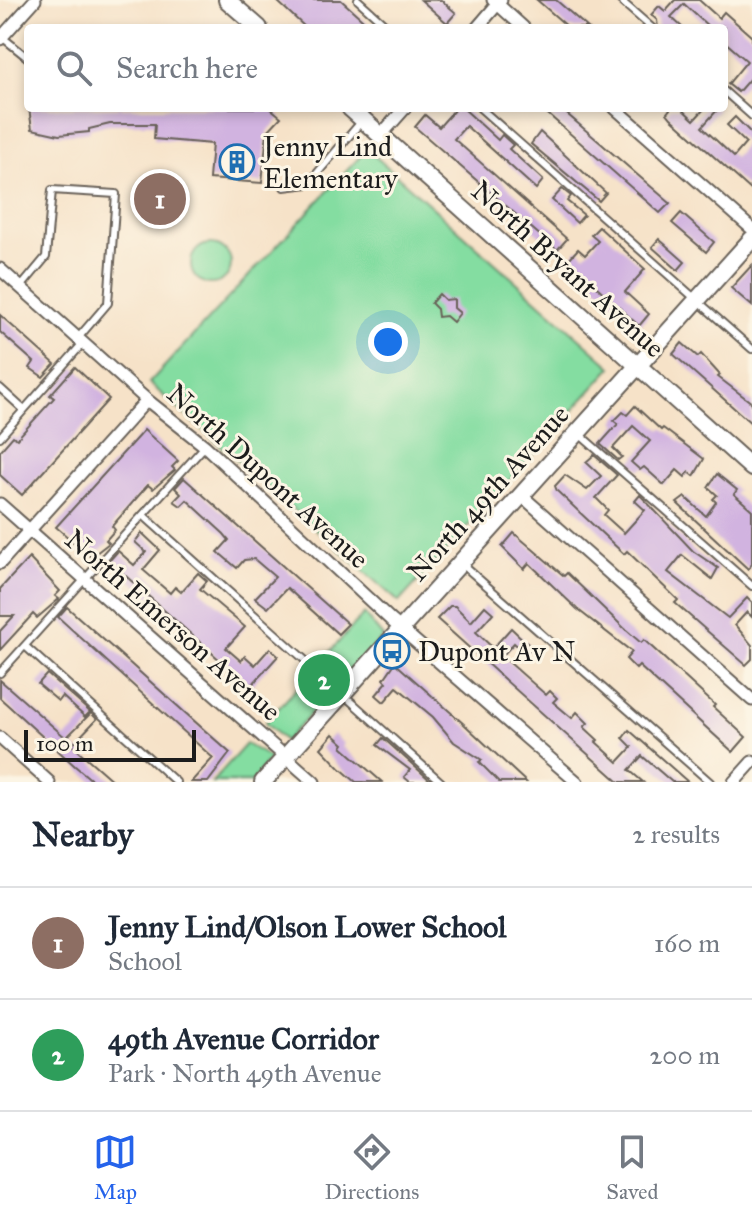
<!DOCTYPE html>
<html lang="en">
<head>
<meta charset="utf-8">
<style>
  body { margin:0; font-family:"IM FELL Great Primer",serif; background:#f2f2f3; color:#1f2937 }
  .scale { position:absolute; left:24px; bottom:20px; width:172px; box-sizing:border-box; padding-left:8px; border:4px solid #1c1c1c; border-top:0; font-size:22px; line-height:28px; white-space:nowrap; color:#1c1c1c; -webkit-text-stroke:6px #fcf5e5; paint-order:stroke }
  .you { position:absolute; left:388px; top:342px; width:28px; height:28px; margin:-20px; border:6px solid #fff; border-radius:50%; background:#1a73e8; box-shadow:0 0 0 12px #1a73e833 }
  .badge { display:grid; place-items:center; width:52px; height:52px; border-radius:50%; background:#2563eb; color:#fff; font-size:26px; font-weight:700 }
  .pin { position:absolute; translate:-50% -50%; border:4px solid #fff; box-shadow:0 2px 8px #0006 }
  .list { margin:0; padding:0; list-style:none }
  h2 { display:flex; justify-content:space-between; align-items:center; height:104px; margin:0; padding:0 32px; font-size:34px }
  h2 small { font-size:26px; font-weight:400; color:#747a83 }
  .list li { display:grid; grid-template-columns:52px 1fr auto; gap:24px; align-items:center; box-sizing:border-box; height:112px; padding:0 32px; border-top:2px solid #e0e1e3 }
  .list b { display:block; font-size:30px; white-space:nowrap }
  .list p { margin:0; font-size:26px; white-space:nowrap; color:#747a83 }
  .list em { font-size:26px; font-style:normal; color:#747a83 }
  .icon { flex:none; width:44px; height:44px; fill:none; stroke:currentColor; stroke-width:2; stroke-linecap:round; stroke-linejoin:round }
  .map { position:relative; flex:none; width:752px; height:782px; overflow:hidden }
  .search { position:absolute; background:#fff; box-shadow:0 4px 12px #0003; left:24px; right:24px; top:24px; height:88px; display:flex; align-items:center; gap:20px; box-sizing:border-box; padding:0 28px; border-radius:8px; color:#747a83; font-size:30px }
  .sheet { height:328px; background:#fff }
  nav { display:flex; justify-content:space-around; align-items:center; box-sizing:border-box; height:112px; border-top:2px solid #e0e1e3; background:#fff; font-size:22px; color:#747a83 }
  nav a { display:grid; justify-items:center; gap:4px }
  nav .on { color:#2563eb }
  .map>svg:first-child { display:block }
  .green { fill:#84dda1; stroke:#507c5e; stroke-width:2 }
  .building { fill:#d1b3e0 }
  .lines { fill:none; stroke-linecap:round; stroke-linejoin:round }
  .lane-casing { stroke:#686158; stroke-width:10 }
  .street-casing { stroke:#686158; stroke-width:15 }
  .secondary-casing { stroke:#686158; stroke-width:20 }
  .lane { stroke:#fff; stroke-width:6 }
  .street { stroke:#fff; stroke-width:11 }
  .secondary { stroke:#fff; stroke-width:16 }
  .labels { text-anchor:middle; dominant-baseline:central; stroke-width:6; stroke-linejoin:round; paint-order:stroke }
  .poi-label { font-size:28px; fill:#1c1c1c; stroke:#fcf5e5; text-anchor:start }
  .street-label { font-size:28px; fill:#1c1c1c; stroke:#fcf5e5 }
</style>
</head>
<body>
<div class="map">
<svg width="752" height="782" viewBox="0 0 752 782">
  <rect width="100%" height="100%" fill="#fcf5e5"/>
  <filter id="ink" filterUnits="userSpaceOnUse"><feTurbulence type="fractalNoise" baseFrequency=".0125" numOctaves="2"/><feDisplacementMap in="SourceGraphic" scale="16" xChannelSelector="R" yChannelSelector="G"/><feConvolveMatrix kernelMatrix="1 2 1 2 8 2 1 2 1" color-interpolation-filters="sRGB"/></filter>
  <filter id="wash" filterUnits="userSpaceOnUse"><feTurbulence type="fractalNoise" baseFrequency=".006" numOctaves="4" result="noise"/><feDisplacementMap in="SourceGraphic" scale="32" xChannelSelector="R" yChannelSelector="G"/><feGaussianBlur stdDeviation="1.8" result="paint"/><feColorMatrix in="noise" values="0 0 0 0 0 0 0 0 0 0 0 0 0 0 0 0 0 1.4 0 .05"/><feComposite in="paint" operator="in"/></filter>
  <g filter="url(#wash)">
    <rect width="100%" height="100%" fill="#f6e2c8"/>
    <!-- green -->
    <g class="green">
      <polygon points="367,149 612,367 399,602 149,383"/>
      <polygon points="155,191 184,193 182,209 176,210 171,226 154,224"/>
      <circle cx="211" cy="264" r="20"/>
      <polygon points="364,614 383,637 285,741 265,723"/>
      <polygon points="246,744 270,758 252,782 212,782"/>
    </g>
    <g id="blocks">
      <!-- building -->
      <g class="building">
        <polygon points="276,0 341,0 372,28 306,28"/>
        <polygon points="421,0 441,0 456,13 447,23"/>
        <polygon points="537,0 556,0 588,28 569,28"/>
        <polygon points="675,0 699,0 719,18 724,12 752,37 752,76 738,92 728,84 747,61 724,41 724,28 710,28 684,4 671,17 683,28 658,28 657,20 651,15 659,6 665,11"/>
        <polygon points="29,108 270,108 281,117 267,132 262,183 209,179 212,144 154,139 155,124 110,124 89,129 89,132 59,135 32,129"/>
        <polygon points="456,108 463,108 498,140 502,135 513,145 509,149 543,180 536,189 466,126 454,139 567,239 557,250 415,127 425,115 439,127"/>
        <polygon points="541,108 560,108 670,203 660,213"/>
        <polygon points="671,108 681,108 694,120 705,108 719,108 702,127 734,157 746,143 727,125 735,117 752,134 752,191 671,118 667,113"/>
        <polygon points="540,132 606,193 599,201 531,144"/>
        <polygon points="562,189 571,196 567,201 584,215 577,223 552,200"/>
        <polygon points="681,213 714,242 706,252 672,223"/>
        <polygon points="599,227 645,269 625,292 649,314 639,326 568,260 578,249 585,255 598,241 591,235"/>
        <polygon points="659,239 685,262 678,270 652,247"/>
        <polygon points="752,265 752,306 731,288"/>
        <polygon points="439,294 445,300 454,299 454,308 460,313 453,322 446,316 438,317 437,309 431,303"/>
        <polygon points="0,315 55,364 43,377 30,368 34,362 0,332"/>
        <polygon points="682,343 698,357 701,354 720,375 718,377 752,403 752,424 673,354"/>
        <polygon points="75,367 109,399 22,495 0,475 0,451 13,436 17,439 54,398 50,395"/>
        <polygon points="635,406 661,430 663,428 704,459 694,476 689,472 685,477 677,470 664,485 644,467 640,470 631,462 650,441 633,426 613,448 622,457 618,460 600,444 618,424 614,421 623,412 627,415"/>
        <polygon points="144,430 178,461 172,467 175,470 153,489 148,485 112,526 115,530 106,540 109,543 91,557 56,527"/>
        <polygon points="594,455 617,475 596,498 608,510 604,515 624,533 645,510 635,501 640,495 693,551 718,568 712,579 682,555 668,572 728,618 747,598 752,603 752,617 747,612 735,625 752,645 752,659 746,665 675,603 678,600 627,551 624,554 557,491 555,486 565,475 587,490 601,476 586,462"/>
        <polygon points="717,474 737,490 734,494 752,510 752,564 748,569 677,503 685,497 706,516 716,502 713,499 717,495 708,487"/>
        <polygon points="184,478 348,624 338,634 287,588 268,608 255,598 275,577 254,559 244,560 237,568 218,552 229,540 224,534 187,500 181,506 174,501 181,494 175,488"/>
        <polygon points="142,533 160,550 143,570 170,593 175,587 181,592 198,573 207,581 200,589 245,627 226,648 241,661 245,656 255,665 270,648 278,656 250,687 109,561 118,551 134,565 146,552 135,542"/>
        <polygon points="514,533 564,576 567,573 624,628 641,643 644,640 715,705 713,707 746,737 733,752 639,666 636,669 626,659 632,652 577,609 529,563 524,569 502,547"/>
        <polygon points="29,558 60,591 55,596 59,599 37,618 33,614 0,650 0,631 14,616 0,616 0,589"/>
        <polygon points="450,606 455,606 471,622 485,606 493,613 476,632 493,648 511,628 531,647 526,654 514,643 502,656 546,695 550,691 557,698 553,702 572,718 577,712 588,723 584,727 598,740 596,742 618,762 632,747 623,738 629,730 688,782 672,782 642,756 629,770 643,782 619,782 437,619"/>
        <polygon points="67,607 230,753 208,782 191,782 213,758 58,617"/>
        <polygon points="395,663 465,725 526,782 499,782 479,762 482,760 454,742 433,717 397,687 384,702 376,695 387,682 384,679"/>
        <polygon points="47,674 90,712 85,717 62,696 58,701 38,684"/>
        <polygon points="0,680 66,738 91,713 97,719 72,745 114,782 94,782 75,766 0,698"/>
        <polygon points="333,734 344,744 342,747 382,782 356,782 340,768 321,748"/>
        <polygon points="383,738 432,782 410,782 404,777 410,770 377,745"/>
      </g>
    </g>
  </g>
  <g filter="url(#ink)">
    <use href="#blocks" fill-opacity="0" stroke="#686158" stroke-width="2"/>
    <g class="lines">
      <defs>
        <g id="lane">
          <polyline points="358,0 389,28"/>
          <polyline points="620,0 652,28"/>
          <polyline points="2,37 28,58"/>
          <polyline points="724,91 752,116"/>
          <polyline points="480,108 752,349"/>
          <polyline points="284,187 308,184 361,122"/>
          <polyline points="21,287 46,257 52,190 116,194 108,303 78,338"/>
          <polyline points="0,388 23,409"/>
          <polyline points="578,433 752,586"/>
          <polyline points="0,437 84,342"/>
          <polyline points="143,515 441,782"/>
          <polyline points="463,565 710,782"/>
          <polyline points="25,646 176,782"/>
          <polyline points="0,673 205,446"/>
        </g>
        <g id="street">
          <polyline points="493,0 524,28"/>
          <polyline points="477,28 501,0"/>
          <polyline points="0,39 35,0"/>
          <polyline points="615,108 752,229"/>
          <polyline points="381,135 405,108"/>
          <polyline points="0,269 147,400 205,446 392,621 577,782"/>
          <polyline points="521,495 752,700"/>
          <polyline points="0,504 314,782"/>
          <polyline points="0,563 147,400"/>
          <polyline points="0,738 49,782"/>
          <polyline points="734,782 752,762"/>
        </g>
        <g id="secondary">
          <polyline points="227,0 259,28"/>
          <polyline points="350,108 752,468"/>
          <polyline points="263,782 752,239"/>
        </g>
      </defs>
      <!-- lane casing -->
      <use href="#lane" class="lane-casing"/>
      <!-- street casing -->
      <use href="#street" class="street-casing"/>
      <!-- secondary casing -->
      <use href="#secondary" class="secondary-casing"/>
      <!-- lane -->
      <use href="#lane" class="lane"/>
      <!-- street -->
      <use href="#street" class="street"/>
      <!-- secondary -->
      <use href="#secondary" class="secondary"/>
    </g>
  </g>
  <!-- icons -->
  <defs>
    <symbol id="building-ring" viewBox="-11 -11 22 22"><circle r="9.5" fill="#fcf5e5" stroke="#1f6fb2" stroke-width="1.5"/><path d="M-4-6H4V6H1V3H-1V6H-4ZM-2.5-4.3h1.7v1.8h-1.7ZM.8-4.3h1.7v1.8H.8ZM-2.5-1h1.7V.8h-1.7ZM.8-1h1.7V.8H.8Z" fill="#1f6fb2"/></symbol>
    <symbol id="bus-ring" viewBox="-11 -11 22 22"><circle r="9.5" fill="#fcf5e5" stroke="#1f6fb2" stroke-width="1.5"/><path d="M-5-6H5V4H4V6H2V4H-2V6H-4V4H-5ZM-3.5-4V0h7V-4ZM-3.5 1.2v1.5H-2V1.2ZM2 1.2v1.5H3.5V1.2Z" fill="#1f6fb2"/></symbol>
  </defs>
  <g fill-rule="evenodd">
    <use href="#building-ring" x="217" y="142" width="40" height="40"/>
    <use href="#bus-ring" x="372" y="631" width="40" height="40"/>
  </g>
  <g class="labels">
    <!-- poi labels -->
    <g class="poi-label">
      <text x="263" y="146">Jenny Lind<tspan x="263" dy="32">Elementary</tspan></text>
      <text x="418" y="651">Dupont Av N</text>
    </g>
    <!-- street labels -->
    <g class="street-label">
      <text transform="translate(568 269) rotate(42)">North Bryant Avenue</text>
      <text transform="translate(268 476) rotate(42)">North Dupont Avenue</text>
      <text transform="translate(488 493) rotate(-48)">North 49th Avenue</text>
      <text transform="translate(173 625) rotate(41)">North Emerson Avenue</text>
    </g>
  </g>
</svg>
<div class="scale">100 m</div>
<div class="you"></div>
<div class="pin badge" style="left:160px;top:199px;background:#8d6e63">1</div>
<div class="pin badge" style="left:324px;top:680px;background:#2e9e5b">2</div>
<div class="search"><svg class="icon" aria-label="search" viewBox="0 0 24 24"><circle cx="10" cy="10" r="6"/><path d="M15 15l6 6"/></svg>Search here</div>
</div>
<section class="sheet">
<h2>Nearby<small>2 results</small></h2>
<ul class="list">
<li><span class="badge" style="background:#8d6e63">1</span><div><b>Jenny Lind/Olson Lower School</b><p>School</p></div><em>160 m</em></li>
<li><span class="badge" style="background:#2e9e5b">2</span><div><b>49th Avenue Corridor</b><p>Park · North 49th Avenue</p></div><em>200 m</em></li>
</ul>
</section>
<nav>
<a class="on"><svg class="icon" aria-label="map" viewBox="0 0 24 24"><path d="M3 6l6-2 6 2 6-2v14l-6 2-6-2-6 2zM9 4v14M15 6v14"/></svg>Map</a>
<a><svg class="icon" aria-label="directions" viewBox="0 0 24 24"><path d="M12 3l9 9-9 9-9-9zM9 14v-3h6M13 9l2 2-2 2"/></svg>Directions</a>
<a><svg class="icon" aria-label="saved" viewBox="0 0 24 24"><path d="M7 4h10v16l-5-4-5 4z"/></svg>Saved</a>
</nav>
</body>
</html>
